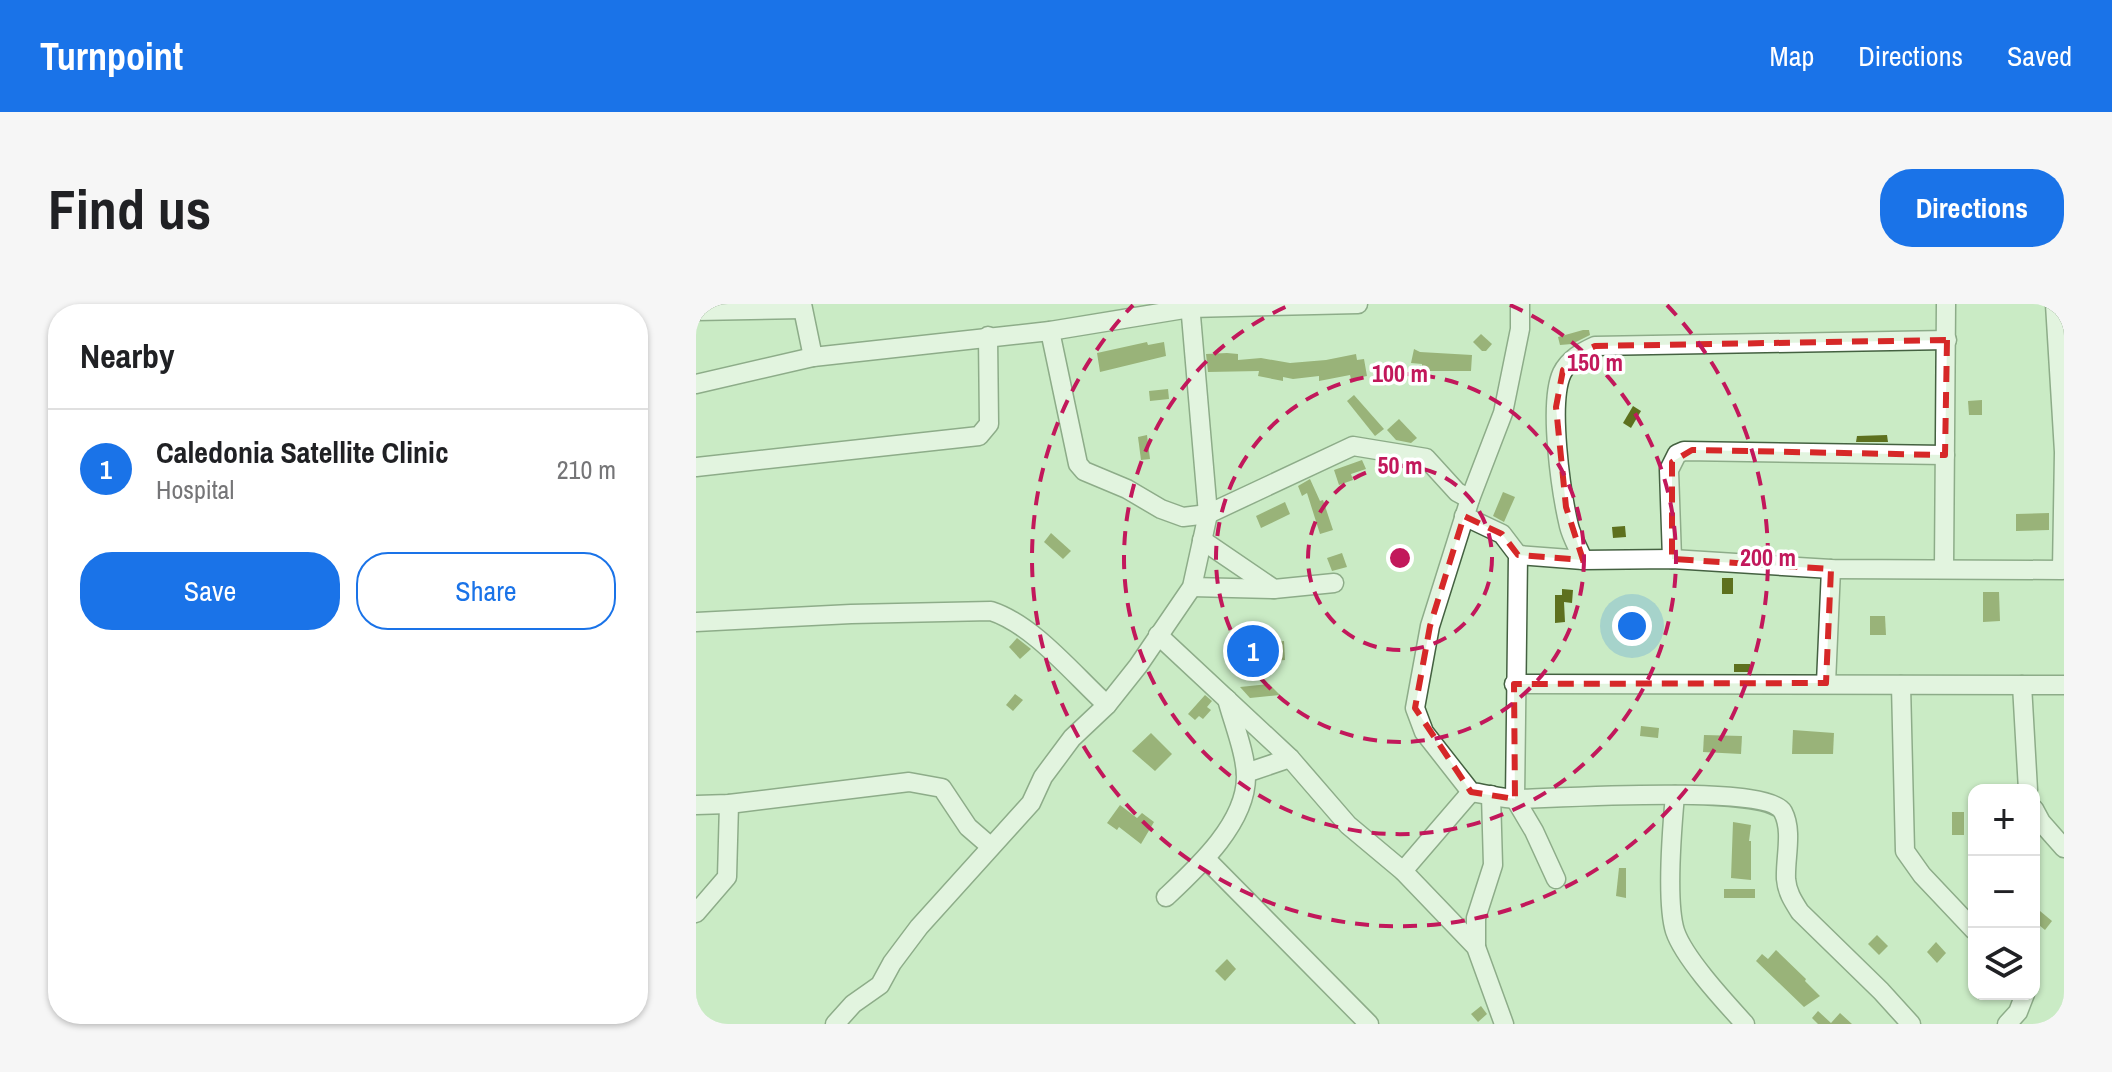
<!DOCTYPE html>
<html lang="en">
<head>
<meta charset="utf-8">
<style>
  body { margin:0; font-family:"Archivo Narrow",sans-serif; background:#f6f6f6; color:#202124 }
  .controls { position:absolute; right:24px; bottom:24px; display:grid; overflow:hidden; border-radius:16px; box-shadow:0 2px 6px #0004 }
  .controls button { width:72px; height:72px; display:grid; place-items:center; padding:0; border:0; border-bottom:2px solid #e0e0e0; background:#fff; color:#202124; font:40px sans-serif }
  .you { position:absolute; left:936px; top:322px; width:28px; height:28px; margin:-20px; border:6px solid #fff; border-radius:50%; background:#1a73e8; box-shadow:0 0 0 12px #1a73e833 }
  .badge { display:grid; place-items:center; width:52px; height:52px; border-radius:50%; background:#1a73e8; color:#fff; font-size:26px; font-weight:700 }
  .pin { position:absolute; translate:-50% -50%; border:4px solid #fff; box-shadow:0 2px 8px #0006 }
  .list { margin:0; padding:0; list-style:none }
  h2 { display:flex; justify-content:space-between; align-items:center; height:104px; margin:0; padding:0 32px; font-size:34px }
  h2 small { font-size:26px; font-weight:400; color:#757577 }
  .list li { display:grid; grid-template-columns:52px 1fr auto; gap:24px; align-items:center; box-sizing:border-box; height:120px; padding:0 32px; border-top:2px solid #e0e0e0 }
  .list b { display:block; font-size:30px; white-space:nowrap }
  .list p { margin:0; font-size:26px; white-space:nowrap; color:#757577 }
  .list em { font-size:26px; font-style:normal; color:#757577 }
  .actions { display:flex; gap:16px; padding:24px 32px }
  .actions a { flex:1; padding:18px 0; border:2px solid #1a73e8; border-radius:32px; text-align:center; font-size:28px; color:#1a73e8 }
  .actions .main { background:#1a73e8; color:#fff }
  .icon { flex:none; width:44px; height:44px; fill:none; stroke:currentColor; stroke-width:2; stroke-linecap:round; stroke-linejoin:round }
  .map { position:relative; flex:none; width:1368px; height:720px; overflow:hidden; border-radius:32px }
  header { display:flex; align-items:center; gap:48px; box-sizing:border-box; height:112px; padding:0 40px; background:#1a73e8; color:#fff }
  header strong { font-size:38px }
  nav { display:flex; gap:44px; margin-inline-start:auto; font-size:28px }
  .intro { display:flex; align-items:center; justify-content:space-between; box-sizing:border-box; height:192px; padding:0 48px }
  h1 { margin:0; font-size:56px }
  .button { padding:20px 36px; border-radius:32px; background:#1a73e8; color:#fff; font-size:28px; font-weight:700 }
  main { display:flex; gap:48px; padding:0 48px }
  aside { flex:1; background:#fff; border-radius:32px; box-shadow:0 2px 6px #0004 }
  .map>svg:first-child { display:block }
  .building { fill:#5d701e }
  .lines { fill:none; stroke-linecap:round; stroke-linejoin:round }
  .minor-casing { stroke:#446141; stroke-width:21 }
  .minor { stroke:#fff; stroke-width:18 }
  .marked { fill:none; stroke:#d62828; stroke-width:6; stroke-dasharray:16 10; stroke-linejoin:round }
  .ring { fill:none; stroke:#c2185b; stroke-width:4; stroke-dasharray:14 10 }
  .centre { fill:#c2185b; stroke:#fff; stroke-width:4 }
  .ring-label { font-size:24px; text-anchor:middle; font-weight:bold; fill:#c2185b; stroke:#fff; stroke-width:7; stroke-linejoin:round; paint-order:stroke }
</style>
</head>
<body>
<header>
<strong>Turnpoint</strong>
<nav><a>Map</a><a>Directions</a><a>Saved</a></nav>
</header>
<div class="intro"><h1>Find us</h1><a class="button">Directions</a></div>
<main>
<aside>
<h2>Nearby<small></small></h2>
<ul class="list">
<li><span class="badge">1</span><div><b>Caledonia Satellite Clinic</b><p>Hospital</p></div><em>210 m</em></li>
</ul>
<div class="actions"><a class="main">Save</a><a>Share</a></div>
</aside>
<div class="map">
<svg width="1368" height="720" viewBox="0 0 1368 720">
  <rect width="100%" height="100%" fill="#caebc5"/>
  <!-- building -->
  <g class="building">
    <polygon points="887,26 893,26 894,31 876,40 864,41 862,33"/>
    <polygon points="785,30 796,40 790,47 786,47 777,38"/>
    <polygon points="451,38 452,41 468,38 470,52 404,68 401,49"/>
    <polygon points="718,45 724,48 776,51 775,67 726,67 726,60 715,59"/>
    <polygon points="531,49 542,50 542,56 565,54 594,59 630,56 660,50 661,56 668,55 671,72 655,75 654,71 623,77 623,72 597,75 587,73 587,77 562,72 563,67 512,68 510,50"/>
    <polygon points="472,85 473,95 454,97 453,87"/>
    <polygon points="658,91 688,125 679,132 651,97"/>
    <polygon points="1286,96 1286,111 1273,111 1272,97"/>
    <polygon points="937,102 945,107 935,124 927,119"/>
    <polygon points="703,115 721,134 715,139 700,136 691,126"/>
    <polygon points="451,131 454,155 445,156 442,133"/>
    <polygon points="1191,131 1192,138 1160,138 1161,132"/>
    <polygon points="666,156 670,165 655,170 657,176 643,181 638,166"/>
    <polygon points="614,175 624,197 627,196 637,226 624,230 611,189 606,192 602,182"/>
    <polygon points="807,188 819,193 808,218 797,212"/>
    <polygon points="589,198 594,210 565,224 560,212"/>
    <polygon points="1353,209 1353,226 1320,227 1320,210"/>
    <polygon points="929,222 930,233 917,234 916,223"/>
    <polygon points="355,229 375,247 367,255 348,238"/>
    <polygon points="646,249 651,263 636,267 631,254"/>
    <rect x="1026" y="274" width="11" height="16"/>
    <polygon points="866,285 877,286 876,299 868,298 869,318 859,319 859,291 866,291"/>
    <polygon points="1287,288 1303,288 1304,317 1287,318"/>
    <polygon points="1174,312 1189,312 1190,331 1174,331"/>
    <polygon points="321,334 335,345 324,355 313,343"/>
    <polygon points="588,337 589,356 579,357 577,338"/>
    <polygon points="550,357 558,365 550,373 542,365"/>
    <rect x="1038" y="360" width="16" height="8"/>
    <polygon points="573,380 584,391 554,394 544,383"/>
    <polygon points="319,390 327,396 317,407 310,401"/>
    <polygon points="509,391 516,397 511,403 515,406 507,415 503,412 499,416 492,410"/>
    <polygon points="945,422 963,424 962,434 944,432"/>
    <polygon points="1097,426 1138,429 1137,450 1096,450"/>
    <polygon points="455,429 476,450 459,467 436,447"/>
    <polygon points="1008,431 1046,432 1045,450 1007,448"/>
    <polygon points="424,501 441,514 446,509 458,518 445,540 423,523 421,526 411,519"/>
    <rect x="1256" y="508" width="12" height="23"/>
    <polygon points="1037,518 1055,521 1053,537 1055,537 1055,576 1035,574"/>
    <polygon points="923,564 930,564 930,594 920,592"/>
    <rect x="1028" y="585" width="31" height="9"/>
    <polygon points="1338,602 1356,617 1349,626 1338,617"/>
    <polygon points="1181,631 1192,642 1183,651 1172,640"/>
    <polygon points="1240,638 1250,649 1241,659 1231,648"/>
    <polygon points="1080,646 1110,675 1109,677 1124,692 1108,703 1060,657 1066,650 1072,655"/>
    <polygon points="531,655 540,665 529,677 519,667"/>
    <polygon points="785,702 791,710 782,718 775,710"/>
    <polygon points="1122,707 1135,719 1144,709 1156,720 1122,720 1116,714"/>
  </g>
  <g class="lines">
    <defs>
      <g id="minor">
        <polyline points="106,0 117,53"/>
        <path d="M 824,0 L 824,25 L 807,109 L 774,195 L 734,322 L 719,404 L 728,428 L 775,488 C 790,490 807,495 823,495 C 862,494 1072,480 1087,508 C 1097,527 1089,554 1090,575 C 1091,588 1097,597 1104,608 L 1185,687 L 1215,720"/>
        <polyline points="0,7 106,5"/>
        <polyline points="354,27 382,160 388,167 431,185 465,205 487,213 512,210 657,142 730,154 761,188 774,195"/>
        <polyline points="0,80 117,53 354,27 494,4 662,0"/>
        <polyline points="0,163 283,132 293,120 292,32"/>
        <polyline points="768,212 806,230 822,251 819,495 838,527 860,575"/>
        <polyline points="506,236 578,285 638,279"/>
        <polyline points="822,251 887,256 976,255 1135,265 1366,266 1368,148 1359,0"/>
        <polyline points="976,255 973,166 981,150 988,147 1249,151"/>
        <path d="M 887,256 C 883,245 876,234 873,222 C 865,188 852,99 866,69 C 873,55 886,48 899,42 L 1251,36"/>
        <polyline points="1248,265 1250,0"/>
        <polyline points="496,283 578,285"/>
        <path d="M 0,318 L 155,310 L 295,307 C 338,321 377,370 411,401"/>
        <polyline points="462,331 594,454 652,521 707,567 780,643 808,720"/>
        <polyline points="1130,379 1135,265"/>
        <polyline points="818,380 1368,381"/>
        <polyline points="1205,381 1209,547 1226,571 1278,626"/>
        <polyline points="1326,381 1332,486"/>
        <polyline points="550,469 594,454"/>
        <path d="M 979,491 C 976,524 970,598 979,627 C 988,654 1029,698 1049,720"/>
        <polyline points="0,501 33,500 213,478 246,484 272,523 294,542"/>
        <polyline points="1338,505 1345,518 1368,544"/>
        <polyline points="510,555 673,720"/>
        <polyline points="707,567 775,488"/>
        <path d="M 470,593 C 502,563 550,519 550,473 C 550,450 537,418 531,395"/>
        <polyline points="0,609 31,573 33,500"/>
        <polyline points="780,643 780,614 797,561 795,491"/>
        <polyline points="139,720 157,700 184,681 196,659 223,623 335,499 347,473 376,434 411,401 442,362 496,283 512,210 494,0"/>
        <polyline points="1311,720 1322,708 1329,690"/>
      </g>
    </defs>
    <!-- minor casing -->
    <use href="#minor" class="minor-casing"/>
    <!-- minor -->
    <use href="#minor" class="minor"/>
  </g>
  <!-- marked area -->
  <path d="M0 0H1368V720H0ZM 1251,36 L 1249,151 L 996,146 L 976,158 L 976,255 L 1135,265 L 1130,379 L 818,380 L 819,495 L 775,488 L 719,404 L 734,322 L 768,212 L 806,230 L 822,251 L 887,256 L 870,203 L 860,103 L 867,66 L 882,50 L 899,42 Z" fill="#caebc5" fill-opacity=".55" fill-rule="evenodd"/>
  <path class="marked" d="M 1251,36 L 1249,151 L 996,146 L 976,158 L 976,255 L 1135,265 L 1130,379 L 818,380 L 819,495 L 775,488 L 719,404 L 734,322 L 768,212 L 806,230 L 822,251 L 887,256 L 870,203 L 860,103 L 867,66 L 882,50 L 899,42 Z"/>
  <!-- distance rings -->
  <g class="ring">
    <circle cx="704" cy="254" r="92"/>
    <circle cx="704" cy="254" r="184"/>
    <path d="M814 1A276 276 0 1 1 594 1"/>
    <path d="M971 1A368 368 0 1 1 437 1"/>
  </g>
  <circle cx="704" cy="254" r="12" class="centre"/>
  <g class="ring-label">
    <text x="899" y="67">150 m</text>
    <text x="704" y="78">100 m</text>
    <text x="704" y="170">50 m</text>
    <text x="1072" y="262">200 m</text>
  </g>
</svg>
<div class="controls">
<button>+</button>
<button>−</button>
<button><svg class="icon" aria-label="layers" viewBox="0 0 24 24"><path d="M12 4l9 5-9 5-9-5zM3 14l9 5 9-5"/></svg></button>
</div>
<div class="you"></div>
<div class="pin badge" style="left:557px;top:347px">1</div>
</div>
</main>
</body>
</html>
